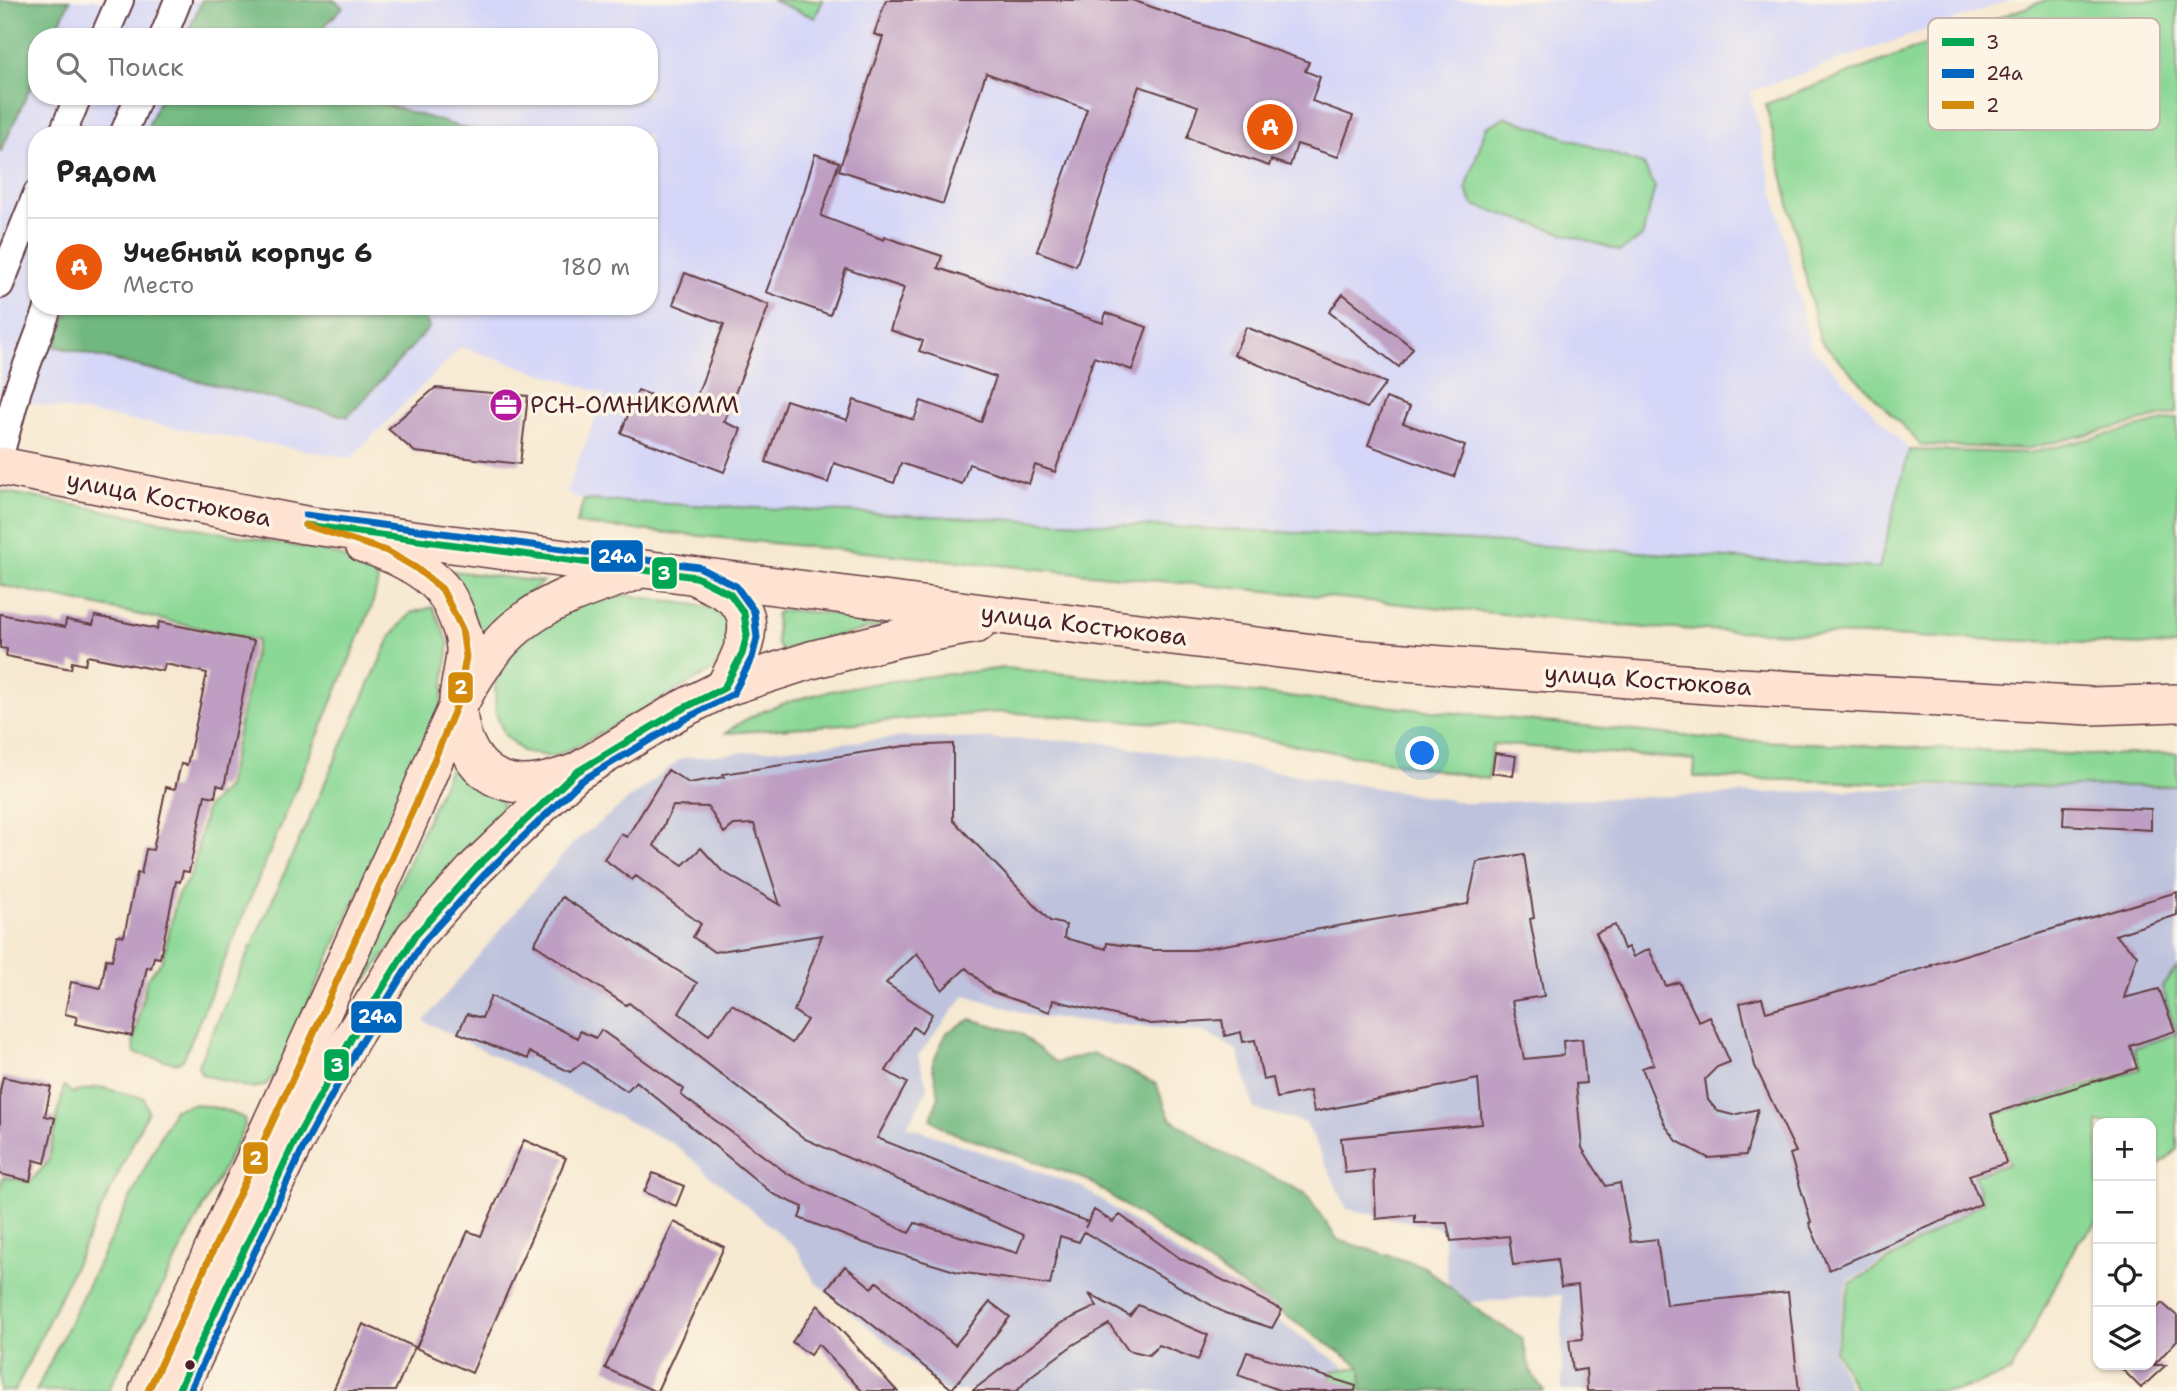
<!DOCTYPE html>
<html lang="ru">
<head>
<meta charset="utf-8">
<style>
  body { margin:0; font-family:"Shantell Sans",sans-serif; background:#f2f2f2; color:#222 }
  .controls { position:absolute; right:21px; bottom:21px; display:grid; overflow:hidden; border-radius:14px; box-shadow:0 2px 5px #0004 }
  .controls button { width:63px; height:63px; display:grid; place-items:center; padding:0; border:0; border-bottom:2px solid #e0e0e0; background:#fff; color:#222; font:35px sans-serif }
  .you { position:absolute; left:1423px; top:754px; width:24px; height:24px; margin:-18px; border:5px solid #fff; border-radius:50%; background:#1a73e8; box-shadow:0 0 0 10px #1a73e833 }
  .badge { display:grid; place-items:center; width:46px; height:46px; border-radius:50%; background:#ea580c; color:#fff; font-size:23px; font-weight:700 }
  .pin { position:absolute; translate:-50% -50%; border:4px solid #fff; box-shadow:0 2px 7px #0006 }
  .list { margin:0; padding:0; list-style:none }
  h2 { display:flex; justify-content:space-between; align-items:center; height:91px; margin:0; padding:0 28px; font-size:30px }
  h2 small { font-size:23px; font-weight:400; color:#767676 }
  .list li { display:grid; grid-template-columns:46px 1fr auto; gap:21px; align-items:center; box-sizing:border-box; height:98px; padding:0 28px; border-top:2px solid #e0e0e0 }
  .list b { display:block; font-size:26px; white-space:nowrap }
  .list p { margin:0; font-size:23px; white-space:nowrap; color:#767676 }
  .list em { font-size:23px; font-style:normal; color:#767676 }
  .icon { flex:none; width:38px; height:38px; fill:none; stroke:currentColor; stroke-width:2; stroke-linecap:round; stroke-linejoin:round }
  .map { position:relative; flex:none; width:2177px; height:1391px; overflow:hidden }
  .search { position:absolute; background:#fff; box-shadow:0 2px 5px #0004; left:28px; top:28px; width:630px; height:77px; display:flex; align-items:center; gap:18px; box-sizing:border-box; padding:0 24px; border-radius:28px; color:#767676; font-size:26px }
  .panel { position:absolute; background:#fff; box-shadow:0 2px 5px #0004; left:28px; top:126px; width:630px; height:189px; border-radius:28px }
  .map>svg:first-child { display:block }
  .built { fill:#d6d7f8; fill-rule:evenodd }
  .industrial { fill:#bec2dd }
  .green { fill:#8bd896; stroke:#6a7c60; stroke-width:2 }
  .forest { fill:#70b87f; stroke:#5d6c55; stroke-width:2 }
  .building { fill:#be9ec2; fill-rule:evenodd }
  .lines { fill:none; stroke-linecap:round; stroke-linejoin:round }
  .minor-casing { stroke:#643d44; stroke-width:30 }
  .secondary-casing { stroke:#643d44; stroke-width:40 }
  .minor { stroke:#fff; stroke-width:26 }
  .secondary { stroke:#fee3d2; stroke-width:37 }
  .bus-1-casing { stroke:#fcf5e5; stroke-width:12 }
  .bus-2-casing { stroke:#fcf5e5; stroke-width:12 }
  .bus-3-casing { stroke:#fcf5e5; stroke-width:12 }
  .bus-1 { stroke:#00a651; stroke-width:7 }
  .bus-2 { stroke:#0065bd; stroke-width:7 }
  .bus-3 { stroke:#d48b09; stroke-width:7 }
  .bus-dot { fill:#4a1f2b; stroke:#fcf5e5; stroke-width:2.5 }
  .labels { text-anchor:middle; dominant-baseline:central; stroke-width:7; stroke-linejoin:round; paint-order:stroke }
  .poi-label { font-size:24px; fill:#4a1f2b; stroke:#fcf5e5; text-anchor:start }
  .street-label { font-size:24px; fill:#4a1f2b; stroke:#fcf5e5 }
  .key { fill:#fcf5e5; stroke:#c7b5ad; stroke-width:2 }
  .key-label { font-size:19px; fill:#4a1f2b }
  .line-badge { stroke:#fcf5e5; stroke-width:2.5 }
  .badge-label { font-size:19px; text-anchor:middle; font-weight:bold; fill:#fff }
</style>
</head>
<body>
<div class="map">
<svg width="2177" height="1391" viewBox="0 0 2177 1391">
  <rect width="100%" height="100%" fill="#fcf5e5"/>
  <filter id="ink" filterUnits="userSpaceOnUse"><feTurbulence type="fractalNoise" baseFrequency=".0143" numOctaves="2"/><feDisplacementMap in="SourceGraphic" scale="14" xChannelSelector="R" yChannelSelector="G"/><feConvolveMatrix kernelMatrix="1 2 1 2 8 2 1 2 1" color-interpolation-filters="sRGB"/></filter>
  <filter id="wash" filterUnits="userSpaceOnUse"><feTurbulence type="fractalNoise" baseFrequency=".00686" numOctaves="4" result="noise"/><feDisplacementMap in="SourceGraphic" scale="28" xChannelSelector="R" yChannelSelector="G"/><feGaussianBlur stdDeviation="1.57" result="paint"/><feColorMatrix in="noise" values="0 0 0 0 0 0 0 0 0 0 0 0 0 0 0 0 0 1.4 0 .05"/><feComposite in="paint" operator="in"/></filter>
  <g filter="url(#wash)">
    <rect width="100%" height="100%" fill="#f7e9d1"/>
    <!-- built -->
    <path class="built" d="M 0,0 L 2010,0 L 1750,92 L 1810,345 L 1909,450 L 1879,568 L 1473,541 L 584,500 L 566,492 L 605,394 L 461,347 L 351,458 L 0,398 ZM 37,37 L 649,37 L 649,96 L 37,96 ZM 37,135 L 649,135 L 649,306 L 37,306 Z"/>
    <!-- industrial -->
    <polygon class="industrial" points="906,737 1091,741 1469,803 2177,779 2177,1039 1997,1124 1977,1205 1848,1282 1833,1351 1851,1391 1562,1391 1562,1295 1450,1304 1443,1229 1347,1209 1306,1123 1254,1109 1238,1051 1204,1032 1038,1017 965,995 918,1056 928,1089 907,1126 1082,1187 1354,1373 1347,1391 945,1391 814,1281 797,1249 674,1144 424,1021 573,843 682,758"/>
    <!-- green -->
    <g class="green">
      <polygon points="772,0 823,0 815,18"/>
      <polygon points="2046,0 2177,0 2177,413 2026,449 1921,445 1820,340 1766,104"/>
      <polygon points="1506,117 1643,164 1655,187 1642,237 1620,251 1473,205 1466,189 1486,127"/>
      <polygon points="2177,418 2177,646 1647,628 576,524 584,500 1473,541 1879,568 1909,450 2030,453"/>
      <polygon points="0,491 331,553 369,567 378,581 372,606 183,1060 176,1063 135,1053 133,1043 147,979 163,959 177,896 192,873 206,808 227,787 257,640 0,585"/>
      <polygon points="452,571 543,582 506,611 479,642 468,600"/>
      <path d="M 626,595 L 709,607 C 733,619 730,630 729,654 L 713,670 L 575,747 L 551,757 L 522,751 L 504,734 L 496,713 L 495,683 L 513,652 L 532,632 L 584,602 Z"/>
      <polygon points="433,607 449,643 441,708 277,1073 264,1086 250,1088 201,1074 198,1065 391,636 411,613"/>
      <polygon points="783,610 909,619 781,650 777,644 776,614"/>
      <path d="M 1005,668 L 1714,739 L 2089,755 L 2177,753 L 2177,786 L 1970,786 L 1694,777 L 1695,760 L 1493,744 L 1488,779 L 1174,724 L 1001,712 L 726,733 C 782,685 931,677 1005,668 Z"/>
      <polygon points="461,765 497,794 502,802 501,814 424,902 365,982 360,979 362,968 451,766"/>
      <polygon points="2177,968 2177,1149 2151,1173 2151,1123 2098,1123 2098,1222 2077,1243 2011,1372 1958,1391 1856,1391 1835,1350 1850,1284 1983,1202 1974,1175 2009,1164 1995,1115 2140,1069 2134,1048 2176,1034 2162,986"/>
      <polygon points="64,1086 72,1093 99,1087 144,1098 148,1111 15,1391 0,1391 0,1192 3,1177 30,1182 48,1162"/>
      <polygon points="195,1104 221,1109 244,1118 245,1126 108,1391 36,1391 174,1109"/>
      <polygon points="1361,1367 1362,1391 1326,1391 1332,1371"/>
    </g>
    <!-- forest -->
    <g class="forest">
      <polygon points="0,0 70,0 53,37 37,37 37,73 0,153"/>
      <polygon points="202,0 334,0 343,7 314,37 186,37"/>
      <polygon points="161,96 357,96 484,134 144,135"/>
      <polygon points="71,306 422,306 429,328 348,417 54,346"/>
      <polygon points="971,1019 1020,1033 1056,1063 1093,1053 1156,1084 1170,1118 1218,1151 1305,1193 1338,1240 1423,1266 1487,1317 1522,1338 1531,1372 1544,1391 1362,1391 1361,1367 1087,1180 948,1131 931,1119 939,1095 932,1065 946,1033"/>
    </g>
    <g id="blocks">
      <!-- building -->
      <g class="building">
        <polygon points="886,0 1132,0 1309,62 1305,71 1320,77 1312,101 1353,116 1338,157 1297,144 1290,166 1271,160 1269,166 1187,138 1198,106 1139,86 1076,266 1037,251 1087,109 986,73 943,204 839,170 883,37 874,34"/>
        <polygon points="815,154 839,162 821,216 884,240 885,237 942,256 938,268 1103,323 1106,313 1147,327 1132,370 1094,357 1055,472 1035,465 1029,484 969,464 962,484 901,463 894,483 834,463 828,483 766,462 786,400 847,420 854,400 914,420 921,401 981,422 996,377 919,351 923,341 890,330 904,288 846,269 830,315 766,292 804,192"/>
        <polygon points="685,273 769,305 724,422 741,429 724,472 621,433 638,390 691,411 724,324 673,304"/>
        <polygon points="1343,294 1413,348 1399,367 1329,312"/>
        <polygon points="1246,327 1386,383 1367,408 1234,355"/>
        <polygon points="435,388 528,396 520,464 415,452 388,429"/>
        <polygon points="1386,398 1410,407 1403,423 1465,446 1454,477 1368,445"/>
        <polygon points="0,614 65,627 66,620 93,625 95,616 157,629 159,622 254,641 224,787 217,785 215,797 205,795 189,872 183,871 180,882 176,881 160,958 154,957 151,968 147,967 132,1036 75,1024 77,1017 65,1014 71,982 101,988 106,959 112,960 117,935 124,936 137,873 141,874 146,849 153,850 166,787 175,789 181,764 187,765 207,673 165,664 163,671 87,656 85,665 72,662 71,669 6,656 7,649 0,648"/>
        <path d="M 953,744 L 953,820 L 1050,921 L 1066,925 L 1064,938 L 1106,949 L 1107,943 L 1153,950 L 1195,950 L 1468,904 L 1477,862 L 1524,854 L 1534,918 L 1530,919 L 1544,996 L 1512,1001 L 1524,1059 L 1564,1055 L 1563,1041 L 1582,1039 L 1586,1083 L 1576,1084 L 1582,1148 L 1606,1186 L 1620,1183 L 1631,1242 L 1657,1239 L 1666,1305 L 1788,1292 L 1799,1391 L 1587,1391 L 1586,1369 L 1573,1371 L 1569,1340 L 1583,1339 L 1578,1285 L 1561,1287 L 1557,1259 L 1513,1265 L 1509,1236 L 1451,1241 L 1447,1223 L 1415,1223 L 1415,1215 L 1376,1219 L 1374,1170 L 1345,1173 L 1341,1138 L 1482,1124 L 1478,1079 L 1314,1112 L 1310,1091 L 1277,1098 L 1273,1078 L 1263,1080 L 1255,1040 L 1243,1042 L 1241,1032 L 1225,1036 L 1222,1020 L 1151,1024 L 1053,1000 L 1050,1012 L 992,992 L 966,968 L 942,990 L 917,953 L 886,983 L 932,1014 L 921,1033 L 913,1027 L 886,1071 L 907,1083 L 877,1138 L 1088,1222 L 1085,1228 L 1094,1210 L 1113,1222 L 1120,1215 L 1181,1259 L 1282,1310 L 1272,1328 L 1225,1313 L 1084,1232 L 1079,1242 L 1060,1236 L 1050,1285 L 958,1272 L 864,1243 L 799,1218 L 803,1207 L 773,1194 L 636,1081 L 627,1091 L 583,1062 L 570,1072 L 529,1052 L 528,1059 L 458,1033 L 467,1014 L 482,1018 L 491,996 L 578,1038 L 580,1031 L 596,1038 L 601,1030 L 684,1089 L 681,1095 L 788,1174 L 909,1233 L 915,1223 L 1017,1253 L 1024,1235 L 805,1139 L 629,1003 L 626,1005 L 534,944 L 562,897 L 697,983 L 679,1013 L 709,1035 L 732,1004 L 792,1043 L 807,1020 L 794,1011 L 822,935 L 714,952 L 693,937 L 701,924 L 636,876 L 632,880 L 604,859 L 621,834 L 627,837 L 668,770 L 689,783 L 724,777 L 723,774 L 905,746 ZM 673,806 L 708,807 L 724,833 L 734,825 L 754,824 L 780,905 L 722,871 L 701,848 L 683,865 L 654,846 Z"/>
        <polygon points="1495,753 1516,756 1513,776 1492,773"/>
        <polygon points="2064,806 2151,809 2151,830 2063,825"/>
        <polygon points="2177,892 2177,915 2115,935 2137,955 2124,998 2159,989 2175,1031 2130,1046 2137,1068 1991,1114 2006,1163 1969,1175 1981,1204 1829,1270 1809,1223 1811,1222 1790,1154 1796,1152 1755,1066 1740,1003 1762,998 1766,1012 1932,966 1931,965"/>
        <polygon points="1615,925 1624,949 1628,947 1633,957 1649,949 1666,986 1679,982 1699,1022 1710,1017 1730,1062 1717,1067 1705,1079 1708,1100 1717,1111 1733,1115 1758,1109 1746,1155 1708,1158 1677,1141 1665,1125 1642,1068 1654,1064 1596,933"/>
        <polygon points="3,1077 51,1087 45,1116 55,1118 45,1163 34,1160 30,1181 0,1174 0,1091"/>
        <polygon points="524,1140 566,1158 472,1373 416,1348 468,1231 481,1236"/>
        <polygon points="653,1173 684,1186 676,1206 644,1192"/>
        <polygon points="674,1222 724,1247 657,1391 654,1391 605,1368"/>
        <polygon points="845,1266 872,1288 877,1282 955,1345 990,1302 1010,1317 952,1389 827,1288"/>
        <polygon points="1089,1294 1130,1316 1138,1305 1208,1335 1198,1360 1159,1345 1149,1355 1128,1350 1109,1324 1073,1345 1031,1376 1017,1391 972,1391 1061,1323 1097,1306"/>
        <polygon points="2162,1303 2177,1316 2177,1340 2154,1365 2166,1365 2141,1388 2118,1365 2151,1365 2151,1315"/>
        <polygon points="818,1305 897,1391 862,1391 818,1344 810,1355 792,1342"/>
        <polygon points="363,1324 415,1347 395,1391 333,1391"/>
        <polygon points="1247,1352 1356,1386 1355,1391 1282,1391 1238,1375"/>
      </g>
    </g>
  </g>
  <g filter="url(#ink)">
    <use href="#blocks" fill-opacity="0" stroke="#643d44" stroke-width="2"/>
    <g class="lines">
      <defs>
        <g id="minor">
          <polyline points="104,37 120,0"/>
          <polyline points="163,37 178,0"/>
          <polyline points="62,135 78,96"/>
          <polyline points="123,135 139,96"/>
          <polyline points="0,285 37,193"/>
          <polyline points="0,455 18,389 49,306"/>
        </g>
        <g id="secondary">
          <polyline points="0,466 305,525 1014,617 1364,659 1721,686 2091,706 2177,703"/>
          <path d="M 364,544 C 389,552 425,568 442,589 C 450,599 457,616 461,628 C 471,653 459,676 458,701 C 457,737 474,776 512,783 C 533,787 555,779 575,773"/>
          <path d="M 702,580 C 710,584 720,588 727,593 C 765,617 739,659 724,688"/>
          <path d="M 148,1391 C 223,1228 300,1064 373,900 C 389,863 407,826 422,789 C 444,737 461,688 499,644 C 534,604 583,589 632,573"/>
          <polyline points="178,1391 294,1143 351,1039 415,936 477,867 575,773 680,710 724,688 811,660 899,638 977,624"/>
        </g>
      </defs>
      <!-- minor casing -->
      <use href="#minor" class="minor-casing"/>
      <!-- secondary casing -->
      <use href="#secondary" class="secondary-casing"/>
      <!-- minor -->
      <use href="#minor" class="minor"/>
      <!-- secondary -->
      <use href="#secondary" class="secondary"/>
      <defs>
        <polyline id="bus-1" points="178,1391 294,1143 351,1039 415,936 477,867 575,773 680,710 724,688 742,654 747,635 744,613 730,594 696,577 305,525"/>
        <polyline id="bus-2" points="190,1391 303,1148 360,1044 423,942 485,874 581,781 685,719 733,694 752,658 757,638 754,611 736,586 699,567 306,515"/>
        <polyline id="bus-3" points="148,1391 315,1030 421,792 458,702 466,657 462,629 442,589 416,568 387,551 305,525"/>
      </defs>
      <!-- bus-1 casing -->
      <use href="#bus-1" class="bus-1-casing"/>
      <!-- bus-2 casing -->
      <use href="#bus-2" class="bus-2-casing"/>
      <!-- bus-3 casing -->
      <use href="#bus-3" class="bus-3-casing"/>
      <!-- bus-1 -->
      <use href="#bus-1" class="bus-1"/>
      <!-- bus-2 -->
      <use href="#bus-2" class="bus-2"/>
      <!-- bus-3 -->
      <use href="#bus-3" class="bus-3"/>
    </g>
  </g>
  <!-- icons -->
  <defs>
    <symbol id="office-disc" viewBox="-11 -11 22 22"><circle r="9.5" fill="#b5179e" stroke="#fcf5e5"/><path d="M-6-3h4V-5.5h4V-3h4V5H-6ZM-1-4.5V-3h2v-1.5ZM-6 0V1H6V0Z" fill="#fff"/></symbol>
  </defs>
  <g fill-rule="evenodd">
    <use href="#office-disc" x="487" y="386" width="38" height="38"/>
  </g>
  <!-- markers -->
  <circle class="bus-dot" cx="190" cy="1365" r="6"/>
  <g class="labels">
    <!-- poi labels -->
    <g class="poi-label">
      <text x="530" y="405">РСН-ОМНИКОММ</text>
    </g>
    <!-- street labels -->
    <g class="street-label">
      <text transform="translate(169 499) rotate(11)">улица Костюкова</text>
      <text transform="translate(1084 625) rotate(7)">улица Костюкова</text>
      <text transform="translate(1648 680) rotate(4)">улица Костюкова</text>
    </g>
  </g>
  <!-- legend -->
  <rect x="1928" y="18" width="232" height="112" rx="10" class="key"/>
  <rect x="1942" y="38" width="32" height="8" fill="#00a651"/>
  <rect x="1942" y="69" width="32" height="9" fill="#0065bd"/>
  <rect x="1942" y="101" width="32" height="8" fill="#d48b09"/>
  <g class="key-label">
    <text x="1986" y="49">3</text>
    <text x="1986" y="80">24a</text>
    <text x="1986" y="112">2</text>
  </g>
  <g class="line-badge">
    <rect x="590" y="539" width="54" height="34" rx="7" fill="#0065bd"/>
    <rect x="651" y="556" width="27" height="34" rx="7" fill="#00a651"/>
    <rect x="447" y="671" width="27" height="33" rx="7" fill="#d48b09"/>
    <rect x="350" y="1000" width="53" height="34" rx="7" fill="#0065bd"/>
    <rect x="323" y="1048" width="27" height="34" rx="7" fill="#00a651"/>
    <rect x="242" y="1141" width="27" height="34" rx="7" fill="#d48b09"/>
  </g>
  <g class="badge-label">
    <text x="617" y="563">24a</text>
    <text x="664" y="580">3</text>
    <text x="461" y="694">2</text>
    <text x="377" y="1023">24a</text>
    <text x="337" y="1072">3</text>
    <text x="256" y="1165">2</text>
  </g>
</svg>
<div class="controls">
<button>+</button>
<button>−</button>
<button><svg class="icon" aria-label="locate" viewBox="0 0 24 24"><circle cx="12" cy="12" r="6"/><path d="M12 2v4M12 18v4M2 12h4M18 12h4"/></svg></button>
<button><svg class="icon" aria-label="layers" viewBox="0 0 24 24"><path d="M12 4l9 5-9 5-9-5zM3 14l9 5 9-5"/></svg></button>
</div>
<div class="you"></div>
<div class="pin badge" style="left:1270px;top:127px">A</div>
<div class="search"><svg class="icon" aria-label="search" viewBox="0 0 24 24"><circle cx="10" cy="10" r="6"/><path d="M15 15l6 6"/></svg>Поиск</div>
<section class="panel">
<h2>Рядом<small></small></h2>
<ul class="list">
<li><span class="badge">A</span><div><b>Учебный корпус 6</b><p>Место</p></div><em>180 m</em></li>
</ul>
</section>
</div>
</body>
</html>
